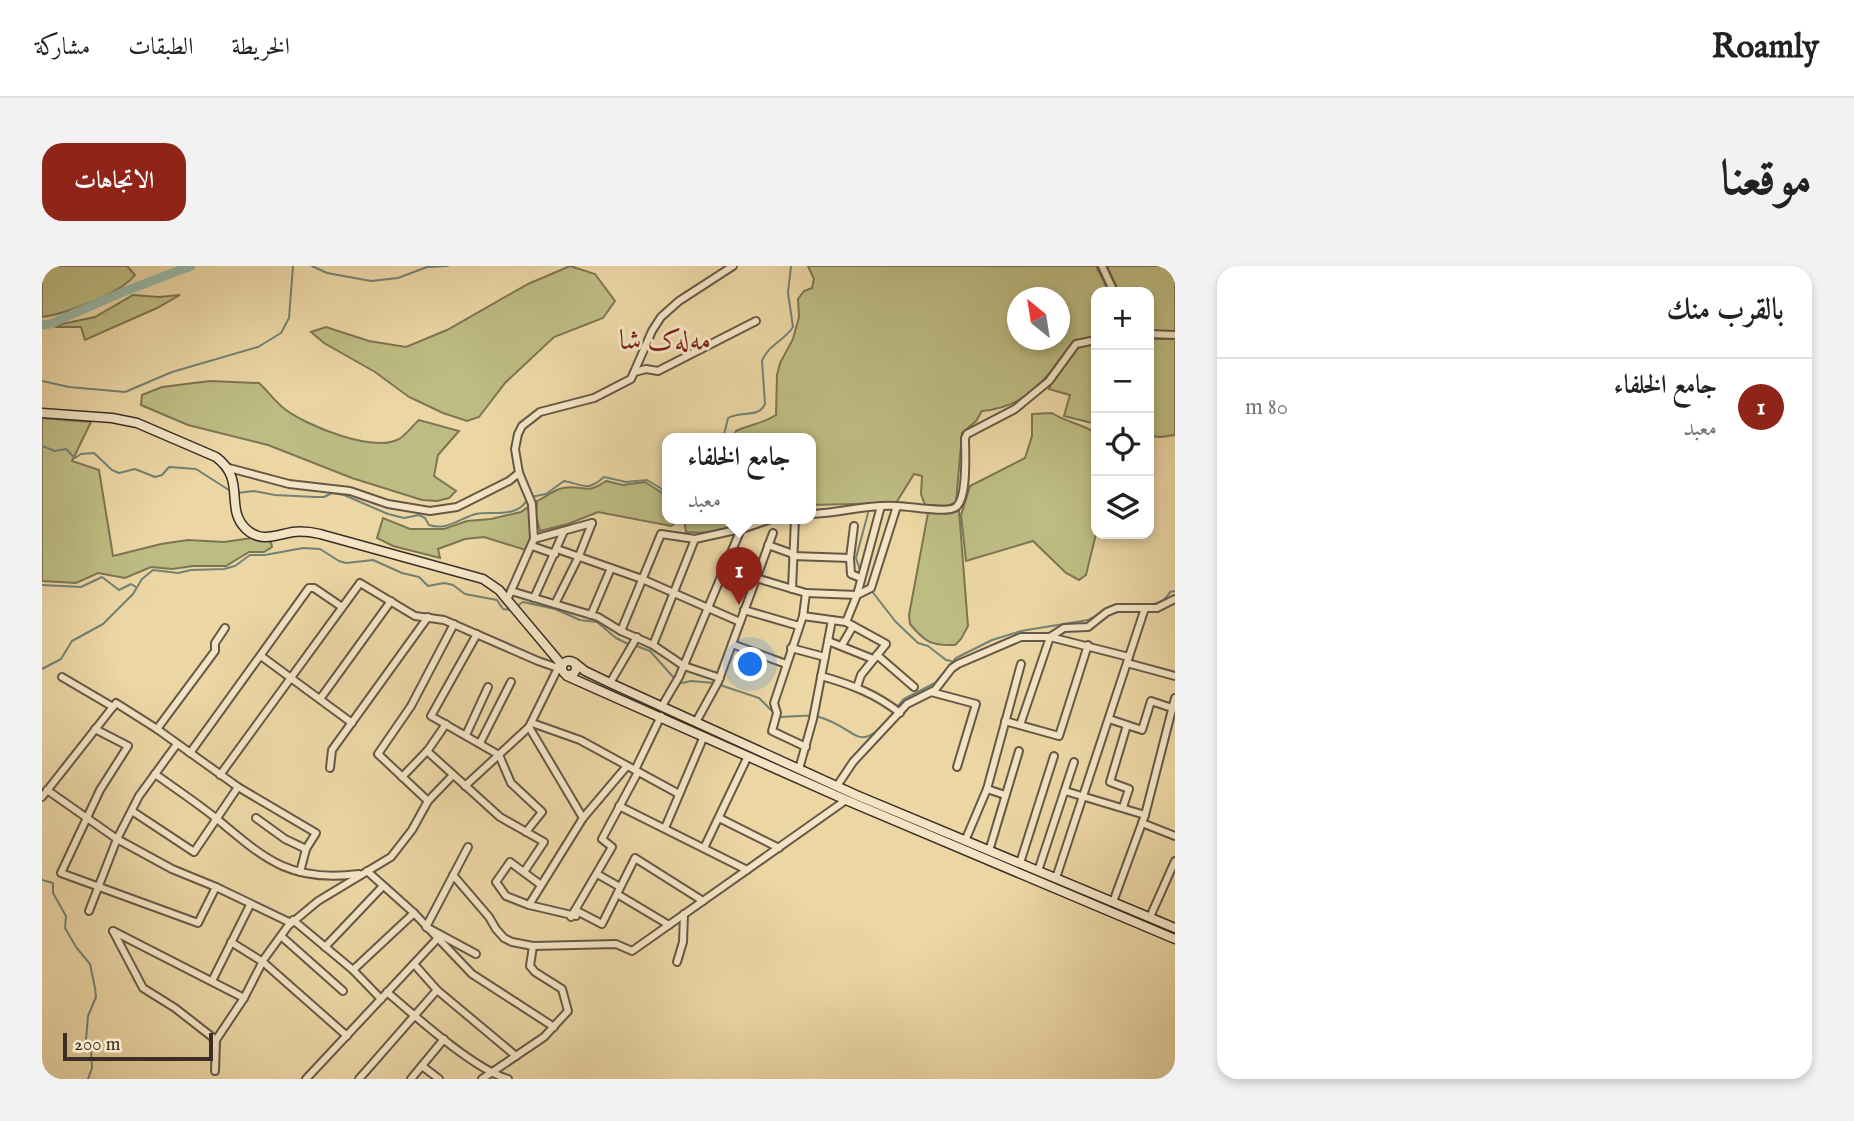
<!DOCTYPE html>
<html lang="ar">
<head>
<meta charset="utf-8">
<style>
  body { margin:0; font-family:"IM FELL English",Amiri,serif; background:#f2f2f2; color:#222; direction:rtl }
  .controls { position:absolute; right:21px; top:21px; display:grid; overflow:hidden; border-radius:14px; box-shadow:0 4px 10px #0003 }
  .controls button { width:63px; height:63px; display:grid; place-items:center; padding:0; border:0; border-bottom:2px solid #e0e0e0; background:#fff; color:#222; font:35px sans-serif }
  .compass { position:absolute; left:965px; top:21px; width:63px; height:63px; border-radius:50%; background:#fff; box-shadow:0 4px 10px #0003; rotate:330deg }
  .scale { position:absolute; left:21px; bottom:18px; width:150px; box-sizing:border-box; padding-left:7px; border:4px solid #3a2e26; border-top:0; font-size:19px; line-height:24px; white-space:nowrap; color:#3a2e26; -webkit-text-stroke:5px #f2e4c4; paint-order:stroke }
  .you { position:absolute; left:709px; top:399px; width:24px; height:24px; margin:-18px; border:5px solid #fff; border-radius:50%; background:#1a73e8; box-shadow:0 0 0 10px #1a73e833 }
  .badge { display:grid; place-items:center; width:46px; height:46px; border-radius:50%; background:#8f2418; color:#fff; font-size:23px; font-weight:700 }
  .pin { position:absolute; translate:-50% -58px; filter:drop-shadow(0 2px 4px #0008) }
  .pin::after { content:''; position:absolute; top:37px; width:24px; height:21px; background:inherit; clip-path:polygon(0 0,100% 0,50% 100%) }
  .popup { position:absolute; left:620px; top:167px; width:154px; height:91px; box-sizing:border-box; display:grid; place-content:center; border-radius:14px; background:#fff; filter:drop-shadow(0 2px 5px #0005); font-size:23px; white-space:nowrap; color:#767676 }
  .popup b { font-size:26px; color:#222 }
  .popup::after { content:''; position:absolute; left:50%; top:100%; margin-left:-14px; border:14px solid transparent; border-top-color:#fff }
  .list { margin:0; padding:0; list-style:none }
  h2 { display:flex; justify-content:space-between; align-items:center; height:91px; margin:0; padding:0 28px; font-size:30px }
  h2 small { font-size:23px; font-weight:400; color:#767676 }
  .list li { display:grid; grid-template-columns:46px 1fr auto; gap:21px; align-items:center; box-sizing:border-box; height:98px; padding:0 28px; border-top:2px solid #e0e0e0 }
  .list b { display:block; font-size:26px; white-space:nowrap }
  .list p { margin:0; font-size:23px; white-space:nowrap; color:#767676 }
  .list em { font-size:23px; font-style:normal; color:#767676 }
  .icon { flex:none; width:38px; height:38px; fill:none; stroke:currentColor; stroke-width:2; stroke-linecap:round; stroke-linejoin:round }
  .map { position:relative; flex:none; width:1133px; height:813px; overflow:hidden; direction:ltr; border-radius:21px }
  header { display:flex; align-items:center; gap:42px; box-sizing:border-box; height:98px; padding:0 35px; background:#fff; border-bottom:2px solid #e0e0e0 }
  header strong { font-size:33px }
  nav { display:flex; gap:38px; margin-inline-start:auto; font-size:24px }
  .intro { display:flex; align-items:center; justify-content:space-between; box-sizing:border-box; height:168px; padding:0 42px }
  h1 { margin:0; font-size:49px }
  .button { padding:18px 32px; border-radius:21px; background:#8f2418; color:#fff; font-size:24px; font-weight:700 }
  main { display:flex; gap:42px; padding:0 42px }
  aside { flex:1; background:#fff; border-radius:21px; box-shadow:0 4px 10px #0003 }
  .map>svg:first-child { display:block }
  .green { fill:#bdbc82; stroke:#7c7554; stroke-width:2; fill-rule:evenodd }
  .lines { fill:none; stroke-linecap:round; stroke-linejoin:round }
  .stream { stroke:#728175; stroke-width:2 }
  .river { stroke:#98b9a9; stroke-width:9 }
  .street-casing { stroke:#665846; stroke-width:10 }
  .secondary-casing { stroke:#3a2e26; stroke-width:11 }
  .street { stroke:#f2e4c4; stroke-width:6 }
  .secondary { stroke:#f2e4c4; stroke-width:8 }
  .labels { text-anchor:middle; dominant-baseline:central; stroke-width:6; stroke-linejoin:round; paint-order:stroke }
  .quarter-label { font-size:28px; fill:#7a1f14; stroke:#f2e4c4 }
</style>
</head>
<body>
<header>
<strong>Roamly</strong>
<nav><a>الخريطة</a><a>الطبقات</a><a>مشاركة</a></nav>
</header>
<div class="intro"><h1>موقعنا</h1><a class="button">الاتجاهات</a></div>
<main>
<aside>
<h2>بالقرب منك<small></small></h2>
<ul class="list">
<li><span class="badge">1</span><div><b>جامع الخلفاء</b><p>معبد</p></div><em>80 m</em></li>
</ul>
</aside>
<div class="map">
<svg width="1133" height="813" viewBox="0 0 1133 813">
  <rect width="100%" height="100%" fill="#ebd6a4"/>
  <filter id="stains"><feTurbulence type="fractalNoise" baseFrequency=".00286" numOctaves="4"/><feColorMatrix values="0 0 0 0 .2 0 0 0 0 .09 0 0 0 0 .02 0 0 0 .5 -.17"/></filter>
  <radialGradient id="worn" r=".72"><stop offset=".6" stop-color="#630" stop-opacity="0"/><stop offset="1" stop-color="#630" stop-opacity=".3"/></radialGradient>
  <!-- green -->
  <g class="green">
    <path d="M 0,0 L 85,0 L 93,9 C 78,28 23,48 0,51 Z"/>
    <polygon points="528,0 553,8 573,35 561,52 512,71 463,117 437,151 425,155 401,147 367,131 333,106 282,77 269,66 284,61 327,75 364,81 405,64 486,18"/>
    <path d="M 766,0 L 1054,0 L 1067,26 L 1054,26 L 1054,70 C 1023,76 1024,87 1006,109 C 987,131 969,142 940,145 L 934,155 L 920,167 L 914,236 L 906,240 L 883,239 L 879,228 L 880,210 L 872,208 L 854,237 L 769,239 L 769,173 L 691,173 L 694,165 C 709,158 720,158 734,149 L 735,109 L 738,97 L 751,73 L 757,51 L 756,33 L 762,25 L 770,22 L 772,13 ZM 975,32 L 1017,32 L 1017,74 L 975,74 Z"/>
    <polygon points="1065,0 1133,0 1133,65 1107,65 1107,26 1077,26"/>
    <polygon points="91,29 117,31 138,29 115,42 43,74 39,61 15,61 20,58 53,51"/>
    <polygon points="1107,73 1133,73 1133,169 1119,171 1107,170"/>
    <path d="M 1054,78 L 1054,158 L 1022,150 L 1028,129 L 1007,123 C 1011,111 1023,93 1033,84 C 1039,79 1047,79 1054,78 Z"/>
    <path d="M 168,115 L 217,117 C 226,125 234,137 244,144 C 266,160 331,187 357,173 C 364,169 371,159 377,154 L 417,165 L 396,189 L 392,210 L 414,225 L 407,232 L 395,235 L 380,234 L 310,212 L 226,179 L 146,159 L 99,139 L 100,129 L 120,121 Z"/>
    <path d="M 1010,147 C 1024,156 1040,158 1054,167 L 1054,268 L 1044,309 L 1037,314 L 1024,307 L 991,275 L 924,295 L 919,249 L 928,220 L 983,192 L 990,170 L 990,148 Z"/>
    <polygon points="0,152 49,156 30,195 57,204 71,290 119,278 146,274 182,276 210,272 229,276 230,281 222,286 207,286 184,300 151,300 130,303 109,301 83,312 56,307 34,317 0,315"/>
    <path d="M 564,215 L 581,219 L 603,216 L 625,230 L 625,253 L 638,254 L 629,260 L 556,246 L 526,258 L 498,265 L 494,250 L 495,235 C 504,231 511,224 521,222 C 541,218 543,230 564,215 Z"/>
    <polygon points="486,241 491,265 487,285 442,271 423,273 396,283 398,292 351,280 335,272 341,252 368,263 402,263 425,255 449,253 479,246"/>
    <path d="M 917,245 L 926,360 L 919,373 L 913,379 C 889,380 883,376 868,358 L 867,349 L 886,247 Z"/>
    <path d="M 642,253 L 694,253 L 695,259 C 681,267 660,267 644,266 Z"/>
  </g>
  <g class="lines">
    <!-- stream -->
    <g class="stream">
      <polyline points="270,0 285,7 329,15 356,12 385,1 406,0"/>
      <polyline points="0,115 27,121 83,126 130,106 216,81 239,67 247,52 251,0"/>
      <path d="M 681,173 L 686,152 C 699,144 716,153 723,138 L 720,95 C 726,79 742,75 751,61 L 746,27 L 749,0"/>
      <polyline points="0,180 13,185 24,183 33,192 39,188 52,187 70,204 77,207 93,203 113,211 120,209 127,201 154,203 190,226"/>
      <path d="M 195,227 L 212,225 L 233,229 L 273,231 L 282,231 L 290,227 L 302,229 L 346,248 L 362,252 L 377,249 L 383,252 L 387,259 C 405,265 418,252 434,248 C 451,245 475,252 485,234"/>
      <path d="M 489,231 L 504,228 L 522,215 C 541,218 544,227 562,211 L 584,216 L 605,214 L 625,226"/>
      <polyline points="819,307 814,292 826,247"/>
      <polyline points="0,319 39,321 60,311 77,324 89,318 94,321"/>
      <polyline points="829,324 853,355 876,377 886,380 904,394 909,395"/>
      <path d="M 1073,339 C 1092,335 1118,346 1128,326 L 1133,325"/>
      <polyline points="475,340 481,336 513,343 538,354 555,356 574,372 586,378"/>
      <polyline points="592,379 608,385 632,412"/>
      <polyline points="0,403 19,393 30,375 61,358 91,328 100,313 111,304 136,307 149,304 182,303 193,300 208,289 223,289 261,282 278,283 297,295 304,297 331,294 360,307 377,311 386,320 402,317 411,319 423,328 455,334 461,343 471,344"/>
      <polyline points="637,415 640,417 649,415 672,417"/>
      <polyline points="678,419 717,432 733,448"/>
      <polyline points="855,441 862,433 893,417 914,392 950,374 979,365 1046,354 1062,345"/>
      <path d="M 738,451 C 751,451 763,448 777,451 C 817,462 815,493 852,446"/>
      <polyline points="0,614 11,617 11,627 24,650 23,662 34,681 48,698 53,722 54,731 46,750 44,774 49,783 50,802 46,813"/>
    </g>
    <!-- river -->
    <polyline class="river" points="0,59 8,58 81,26 149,0"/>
    <defs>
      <g id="street">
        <polyline points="1060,0 1072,26"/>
        <polyline points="1107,68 1133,69"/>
        <polyline points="593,106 604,103 616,105 714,55"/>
        <polyline points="187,202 247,218 308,225 346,238 388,245 415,241 467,215 477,207"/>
        <path d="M 769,248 C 800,247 824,238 855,240 C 868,240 905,248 914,241 C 926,232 923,186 923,172 L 925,168 L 973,143 L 1007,115 L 1034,78 L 1054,74"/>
        <polyline points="812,260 808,292 809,308 819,312"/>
        <polyline points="492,273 550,257"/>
        <polyline points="726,279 751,288"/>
        <polyline points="490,280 513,288"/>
        <polyline points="515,283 600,313 698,356"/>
        <polyline points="751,290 808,292"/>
        <polyline points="714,312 764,327 815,329 839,240"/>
        <polyline points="750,323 753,253"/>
        <polyline points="469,325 556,351 579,365 611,379 642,400 678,412"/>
        <polyline points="764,327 761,350 732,437 735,447 730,465 764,481"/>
        <polyline points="492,332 522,265"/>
        <polyline points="465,334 492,273 490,238 477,207 473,183 476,168 480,160 498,146 552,132 589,113 610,65 619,51 637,35 691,0"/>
        <polyline points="513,338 537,290 550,257"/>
        <polyline points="702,344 757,360"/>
        <polyline points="549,349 569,302"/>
        <polyline points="761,350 804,356 844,378 819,409 815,421"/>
        <polyline points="804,356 815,329 829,322 855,240"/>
        <polyline points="579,365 619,268 653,273"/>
        <polyline points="435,368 389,450 457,489 469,517 500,546 484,566"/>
        <polyline points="786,375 831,393"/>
        <polyline points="690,378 744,398"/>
        <polyline points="611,379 653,273 703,262 729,253"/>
        <polyline points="800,379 811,360"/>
        <polyline points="749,382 783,391"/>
        <polyline points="835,389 872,421"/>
        <polyline points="219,390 310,457"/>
        <polyline points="1085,397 1133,410"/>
        <path d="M 779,410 C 808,418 834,428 858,447"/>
        <polyline points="20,411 71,441"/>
        <polyline points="568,417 595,371"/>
        <polyline points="889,426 934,438 915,501"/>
        <polyline points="278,433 349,335"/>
        <polyline points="620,440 637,411 699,263"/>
        <polyline points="1067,453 1100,464 1109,435 1130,442"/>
        <polyline points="963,455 1017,470 1046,379"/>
        <polyline points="654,456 676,416 731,267"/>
        <polyline points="490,457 538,474 637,528"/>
        <polyline points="978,459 1008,371 1087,391"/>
        <polyline points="487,461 541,552"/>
        <polyline points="53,463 86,480 58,524 19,607 156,657 174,621"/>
        <polyline points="115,463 173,385 173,377 183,362"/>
        <polyline points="424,469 446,421"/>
        <polyline points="438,477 469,416"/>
        <polyline points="385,485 458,551 502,576 482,606"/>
        <polyline points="148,487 267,322 272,322 300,341"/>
        <polyline points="288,502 290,484 386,351"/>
        <polyline points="757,503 771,453 790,354"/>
        <polyline points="593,504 619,450"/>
        <path d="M 113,508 C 134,523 155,537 175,553 C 224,594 249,617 317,608"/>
        <polyline points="178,509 318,317 373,350 402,354 496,395 519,403"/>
        <polyline points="360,511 386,484 404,458"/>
        <polyline points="423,520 487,461 516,402"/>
        <polyline points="795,520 811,496 865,438 893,424 910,402 916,398 979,371 1008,371 1022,362 1046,361 1065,346 1075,342 1115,342 1133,333"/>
        <polyline points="945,523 963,529"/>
        <polyline points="5,524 75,573 130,603 174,621 249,657"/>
        <polyline points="1023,525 1103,549"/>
        <polyline points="0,531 74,437 115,463 196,521 274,567 264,583 258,606"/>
        <polyline points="386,535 336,488 369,440 412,358"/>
        <polyline points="577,540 705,604"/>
        <polyline points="1081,541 1087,523 1068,516 1085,459"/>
        <polyline points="90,545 152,586 196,521"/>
        <polyline points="214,552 243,573 264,583"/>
        <polyline points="677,552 737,582"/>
        <polyline points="1100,557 1133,570"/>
        <polyline points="623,562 662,470"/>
        <polyline points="923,575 945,523 979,398"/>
        <polyline points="426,581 384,661 434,688"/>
        <polyline points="662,582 706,490"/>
        <polyline points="947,585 977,485"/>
        <polyline points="978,597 1012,490"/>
        <polyline points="325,605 372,647 430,708 512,761"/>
        <polyline points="996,605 1032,496"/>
        <polyline points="555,608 578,621"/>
        <polyline points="411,609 447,651 454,663 462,672 470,676 491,680 574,678 590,685 804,534"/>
        <polyline points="1014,612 1103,342"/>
        <polyline points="499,619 468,596 454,616 464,630 487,639 534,650"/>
        <polyline points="575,628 627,659"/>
        <polyline points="1071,636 1103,549 1133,432"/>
        <polyline points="487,639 541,552 585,500"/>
        <polyline points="533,644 560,658 593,592 661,635"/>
        <polyline points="47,645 75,573 97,530 135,478"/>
        <polyline points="529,651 570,581 560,573 596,506"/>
        <polyline points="1108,651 1133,595"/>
        <polyline points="251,654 311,704 339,733"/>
        <polyline points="71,665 101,722 133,742 174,774"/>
        <polyline points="71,665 202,732"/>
        <polyline points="239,670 301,725"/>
        <polyline points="189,676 221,696 305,770"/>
        <polyline points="283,681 341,620"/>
        <polyline points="635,696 641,676 642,648"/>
        <polyline points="311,704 372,647"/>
        <polyline points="170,715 208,639"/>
        <polyline points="395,724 474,790"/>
        <path d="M 345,726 C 374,751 432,803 466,813"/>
        <polyline points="380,800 397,813"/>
        <polyline points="173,805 174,774 202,732 222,693 246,660 276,635 349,591 370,564 386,535 411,509"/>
        <polyline points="264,813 396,672"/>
        <polyline points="317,813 395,724 372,698"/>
        <polyline points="369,813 402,773"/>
        <polyline points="440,813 502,771 526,745 520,723 493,706 488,700 491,680"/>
      </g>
      <g id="secondary">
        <path d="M 0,147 L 70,152 L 95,157 L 174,191 C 205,214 182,242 204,263 C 219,277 234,269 251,266 C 260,265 269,266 278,268 L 441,313 L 457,324 L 520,399"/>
        <circle cx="527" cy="402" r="7"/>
        <polyline points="533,397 543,405 568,417 814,529 1133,662"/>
        <polyline points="525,410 804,534 1133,673"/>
      </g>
    </defs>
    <!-- street casing -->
    <use href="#street" class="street-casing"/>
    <!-- secondary casing -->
    <use href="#secondary" class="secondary-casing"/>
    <!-- street -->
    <use href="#street" class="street"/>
    <!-- secondary -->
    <use href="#secondary" class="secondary"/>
  </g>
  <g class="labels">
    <!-- quarter labels -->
    <g class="quarter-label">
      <text x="623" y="75">مەلەک شا</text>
    </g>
  </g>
  <rect width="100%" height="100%" filter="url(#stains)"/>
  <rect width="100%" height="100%" fill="url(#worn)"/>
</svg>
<div class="controls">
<button>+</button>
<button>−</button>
<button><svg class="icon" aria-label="locate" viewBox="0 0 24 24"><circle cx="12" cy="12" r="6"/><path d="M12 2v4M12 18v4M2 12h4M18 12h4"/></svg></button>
<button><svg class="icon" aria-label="layers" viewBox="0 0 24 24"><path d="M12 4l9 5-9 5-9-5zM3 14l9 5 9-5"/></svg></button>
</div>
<svg class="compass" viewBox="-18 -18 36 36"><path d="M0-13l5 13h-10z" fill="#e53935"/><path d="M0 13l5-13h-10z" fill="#767676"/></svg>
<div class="scale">200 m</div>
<div class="you"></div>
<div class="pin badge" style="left:697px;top:339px">1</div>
<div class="popup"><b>جامع الخلفاء</b>معبد</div>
</div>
</main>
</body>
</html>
